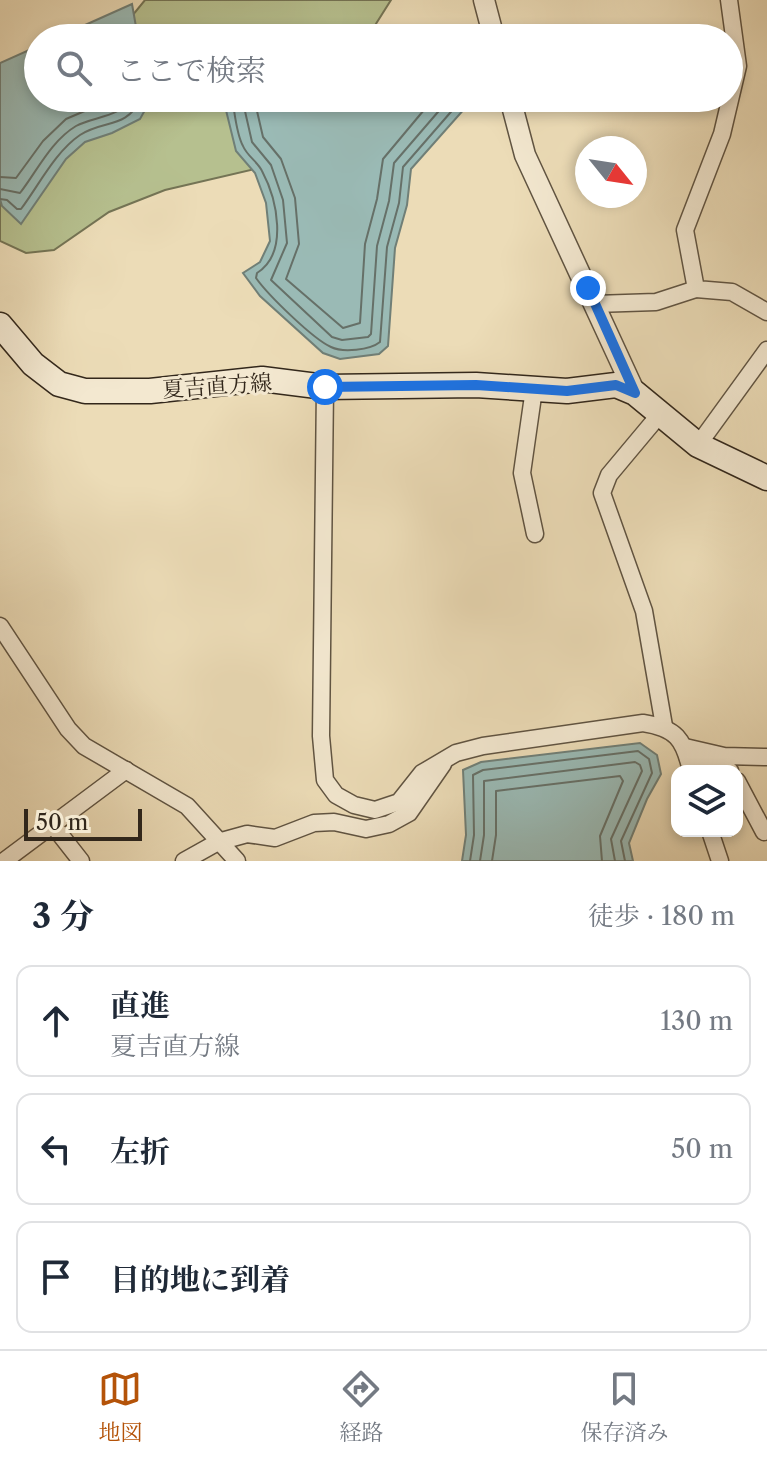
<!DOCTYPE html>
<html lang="ja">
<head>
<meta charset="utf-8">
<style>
  body { margin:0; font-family:"Libre Caslon Text","Noto Serif JP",serif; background:#f6f6f7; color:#1f2937 }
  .controls { position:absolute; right:24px; bottom:24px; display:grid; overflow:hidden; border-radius:16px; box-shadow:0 4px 12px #0003 }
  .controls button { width:72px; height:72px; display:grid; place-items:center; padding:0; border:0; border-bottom:2px solid #e0e1e3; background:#fff; color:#1f2937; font:40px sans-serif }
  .compass { position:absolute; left:575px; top:136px; width:72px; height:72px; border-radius:50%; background:#fff; box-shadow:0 4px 12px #0003; rotate:120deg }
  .scale { position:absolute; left:24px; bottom:20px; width:118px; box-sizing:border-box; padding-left:8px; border:4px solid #32271b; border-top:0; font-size:22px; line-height:28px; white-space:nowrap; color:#32271b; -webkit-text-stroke:6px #f3e8d0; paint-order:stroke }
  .stop { position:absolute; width:24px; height:24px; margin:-18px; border:6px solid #1a73e8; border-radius:50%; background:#fff }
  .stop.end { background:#1a73e8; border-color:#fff; box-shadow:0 2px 8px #0008 }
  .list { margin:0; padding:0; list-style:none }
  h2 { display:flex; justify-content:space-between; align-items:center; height:104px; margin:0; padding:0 32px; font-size:34px }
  h2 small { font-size:26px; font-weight:400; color:#747a83 }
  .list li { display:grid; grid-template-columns:52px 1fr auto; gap:24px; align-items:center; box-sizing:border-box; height:112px; margin:0 16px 16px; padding:0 16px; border:2px solid #e0e1e3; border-radius:16px }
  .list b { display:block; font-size:30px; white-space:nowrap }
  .list p { margin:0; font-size:26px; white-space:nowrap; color:#747a83 }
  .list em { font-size:26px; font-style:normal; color:#747a83 }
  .icon { flex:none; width:44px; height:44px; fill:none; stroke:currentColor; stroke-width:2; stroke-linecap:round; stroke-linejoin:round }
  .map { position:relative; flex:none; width:767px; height:861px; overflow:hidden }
  .search { position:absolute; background:#fff; box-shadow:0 4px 12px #0003; left:24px; right:24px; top:24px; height:88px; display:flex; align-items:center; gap:20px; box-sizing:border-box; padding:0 28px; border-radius:44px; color:#747a83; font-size:30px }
  .sheet { height:488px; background:#fff }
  nav { display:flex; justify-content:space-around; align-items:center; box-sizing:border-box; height:112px; border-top:2px solid #e0e1e3; background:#fff; font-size:22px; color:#747a83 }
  nav a { display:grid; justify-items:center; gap:4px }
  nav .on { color:#b45309 }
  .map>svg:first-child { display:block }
  .green { fill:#b6c08f; stroke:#747455; stroke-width:2 }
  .water { fill:#9abab5; stroke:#707f77; stroke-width:2 }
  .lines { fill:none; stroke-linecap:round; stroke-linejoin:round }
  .shore { stroke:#667068; stroke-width:2 }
  .minor-casing { stroke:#605442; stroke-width:19 }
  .tertiary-casing { stroke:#605442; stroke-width:23 }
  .secondary-casing { stroke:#32271b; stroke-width:27 }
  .minor { stroke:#f3e8d0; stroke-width:16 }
  .tertiary { stroke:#f3e8d0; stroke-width:20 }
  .secondary { stroke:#f3e8d0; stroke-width:24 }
  .route { stroke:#1a73e8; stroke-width:10 }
  .labels { text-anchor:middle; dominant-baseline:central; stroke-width:6; stroke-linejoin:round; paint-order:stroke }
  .street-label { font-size:22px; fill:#32271b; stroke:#f3e8d0 }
</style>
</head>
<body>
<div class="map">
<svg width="767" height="861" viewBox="0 0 767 861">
  <rect width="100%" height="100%" fill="#ecdcb7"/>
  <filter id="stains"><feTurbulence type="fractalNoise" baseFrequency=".0025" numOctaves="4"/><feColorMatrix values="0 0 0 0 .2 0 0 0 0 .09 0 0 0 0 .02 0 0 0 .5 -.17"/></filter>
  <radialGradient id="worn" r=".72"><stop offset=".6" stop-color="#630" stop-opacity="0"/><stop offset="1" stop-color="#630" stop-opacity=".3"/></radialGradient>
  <!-- green -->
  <g class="green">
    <polygon points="145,0 391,0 367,38 114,38"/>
    <polygon points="38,98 333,98 259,168 165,190 109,212 54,250 26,253 0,241 0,119"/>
  </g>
  <!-- water -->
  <g class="water">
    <polygon points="132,4 138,38 56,38"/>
    <polygon points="38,46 38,98 150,98 150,101 140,119 112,133 85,142 66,159 21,224 2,206 0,199 0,63"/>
    <polygon points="223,98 474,98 411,169 407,205 395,248 388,346 379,354 340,359 323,353 260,296 243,273 260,262 270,241 266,203 255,173 236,151"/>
    <polygon points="640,743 657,755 661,774 647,799 629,843 633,861 462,861 466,835 463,770 481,762"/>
  </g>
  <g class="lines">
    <!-- shore -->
    <g class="shore">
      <path d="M 232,98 C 235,113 236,133 243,146 C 247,156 258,162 262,171 C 277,199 289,253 257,273 L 256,278 C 268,295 313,339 331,347 C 343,353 370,350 380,342 L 387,247 L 399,203 L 403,167 L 463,98"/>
      <polyline points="242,98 252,142 271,165 283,200 287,243 271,280 332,337 342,340 368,337 371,334 377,246 389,201 394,163 450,98"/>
      <polyline points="254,98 263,137 281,159 295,198 299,244 286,279 343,328 360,323 365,244 377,199 383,159 434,98"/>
      <polyline points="0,177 16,178 43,141 66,119 115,98"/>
      <path d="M 0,189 L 20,193 C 37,171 51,141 76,126 C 94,116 120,118 131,98"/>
      <path d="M 0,199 L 7,200 L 17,209 L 21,209 C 39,185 55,152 80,135 C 105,119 125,130 142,98"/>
      <polyline points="470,861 474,835 473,775 483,770 638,751 649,759 652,773 621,841 625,861"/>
      <polyline points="480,861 484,835 484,781 635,762 640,765 642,771 611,839 615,861"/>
      <polyline points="492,861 496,835 496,791 620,776 623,781 600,836 602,861"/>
    </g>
    <defs>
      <g id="minor">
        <polyline points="729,0 738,66 722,134 685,230 696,289 732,292 767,312"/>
        <polyline points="595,304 656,302 696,289"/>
        <path d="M 325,387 L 321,736 L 325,780 L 336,795 L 354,805 L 375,810 L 399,802 L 422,773 L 456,753 L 483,746 L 643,723 C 676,728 684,739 691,771"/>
        <polyline points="534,389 522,473 535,534"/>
        <polyline points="660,414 609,475 602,493 644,611 664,726"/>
        <polyline points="698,445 767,350"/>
        <polyline points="0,626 68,729 84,746 187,806 237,861"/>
        <polyline points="685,747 724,756 767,757"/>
        <polyline points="688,758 730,771"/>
        <polyline points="737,781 764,832 767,830"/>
        <polyline points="52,824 81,861"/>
        <polyline points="710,831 720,861"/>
        <polyline points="4,861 126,770"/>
        <polyline points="184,861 218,842 247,834 275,838 314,823 334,822 366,829 389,824 409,813 443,764"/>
      </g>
      <g id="tertiary">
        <polyline points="484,0 494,38"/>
        <polyline points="510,98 525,155 635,393"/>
      </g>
      <polyline id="secondary" points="0,325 33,364 59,384 85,391 150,391 262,379 325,387 476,385 567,391 616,385 635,393 698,445 767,478"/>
    </defs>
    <!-- minor casing -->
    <use href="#minor" class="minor-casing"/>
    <!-- tertiary casing -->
    <use href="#tertiary" class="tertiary-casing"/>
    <!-- secondary casing -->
    <use href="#secondary" class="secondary-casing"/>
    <!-- minor -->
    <use href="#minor" class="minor"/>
    <!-- tertiary -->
    <use href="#tertiary" class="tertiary"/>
    <!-- secondary -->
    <use href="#secondary" class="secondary"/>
  </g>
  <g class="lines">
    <!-- route -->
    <polyline class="route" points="325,387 476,385 567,391 616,385 635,393 588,288"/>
  </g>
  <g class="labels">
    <!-- street labels -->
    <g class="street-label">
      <text transform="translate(217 386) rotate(-4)">夏吉直方線</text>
    </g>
  </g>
  <rect width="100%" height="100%" filter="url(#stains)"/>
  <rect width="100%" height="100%" fill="url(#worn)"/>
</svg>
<div class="controls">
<button><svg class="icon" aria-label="layers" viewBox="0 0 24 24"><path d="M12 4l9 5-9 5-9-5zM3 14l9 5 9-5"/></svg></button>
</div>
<svg class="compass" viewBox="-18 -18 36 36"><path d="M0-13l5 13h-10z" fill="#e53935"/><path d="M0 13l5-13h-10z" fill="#747a83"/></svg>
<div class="scale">50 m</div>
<div class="stop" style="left:325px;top:387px"></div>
<div class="stop end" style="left:588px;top:288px"></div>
<div class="search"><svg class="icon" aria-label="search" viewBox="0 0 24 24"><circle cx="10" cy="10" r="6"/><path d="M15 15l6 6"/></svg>ここで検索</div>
</div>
<section class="sheet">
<h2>3 分<small>徒歩 · 180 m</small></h2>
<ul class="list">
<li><svg class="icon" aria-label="ahead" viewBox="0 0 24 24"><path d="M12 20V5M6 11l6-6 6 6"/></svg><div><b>直進</b><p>夏吉直方線</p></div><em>130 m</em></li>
<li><svg class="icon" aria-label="left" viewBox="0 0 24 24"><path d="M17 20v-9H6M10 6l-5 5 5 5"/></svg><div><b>左折</b></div><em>50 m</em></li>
<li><svg class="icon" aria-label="arrive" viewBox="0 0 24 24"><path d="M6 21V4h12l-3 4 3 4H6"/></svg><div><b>目的地に到着</b></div></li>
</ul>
</section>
<nav>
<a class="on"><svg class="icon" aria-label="map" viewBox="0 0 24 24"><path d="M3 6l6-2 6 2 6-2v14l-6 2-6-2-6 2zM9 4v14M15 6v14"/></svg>地図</a>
<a><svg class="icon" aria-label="directions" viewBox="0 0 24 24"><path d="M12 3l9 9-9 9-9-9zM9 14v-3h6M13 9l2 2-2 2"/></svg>経路</a>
<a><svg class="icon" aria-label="saved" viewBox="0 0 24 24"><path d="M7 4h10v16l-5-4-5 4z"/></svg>保存済み</a>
</nav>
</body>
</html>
